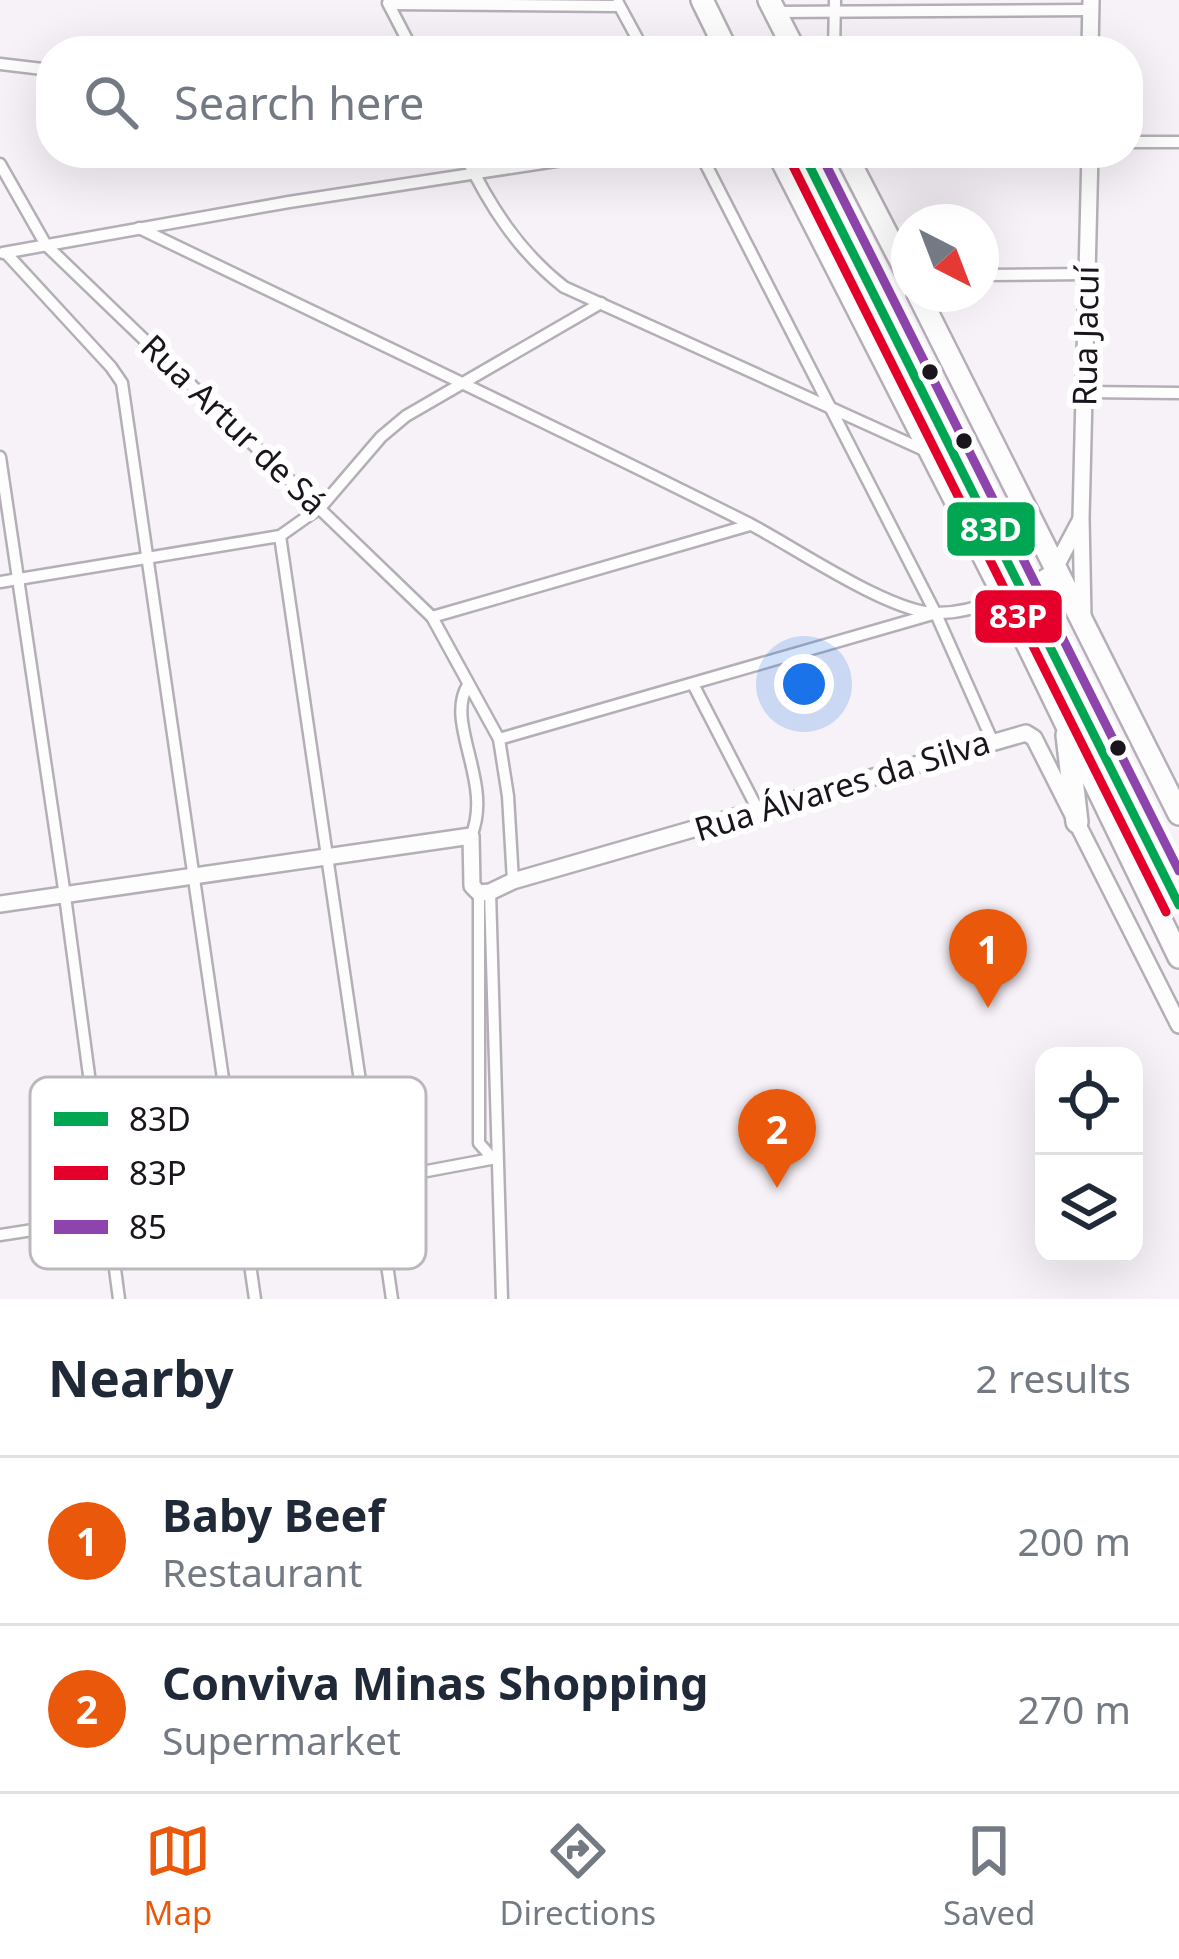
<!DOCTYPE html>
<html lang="en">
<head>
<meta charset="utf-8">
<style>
  body { margin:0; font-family:"Noto Sans",sans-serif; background:#f2f2f3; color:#1f2937 }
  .controls { position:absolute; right:36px; bottom:36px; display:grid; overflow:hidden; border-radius:24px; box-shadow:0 12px 48px #0002 }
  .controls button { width:108px; height:108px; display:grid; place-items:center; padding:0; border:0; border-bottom:3px solid #e0e1e3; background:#fff; color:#1f2937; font:60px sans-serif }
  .compass { position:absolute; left:891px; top:204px; width:108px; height:108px; border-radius:50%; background:#fff; box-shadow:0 12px 48px #0002; rotate:138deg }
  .you { position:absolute; left:804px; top:684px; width:42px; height:42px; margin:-30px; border:9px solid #fff; border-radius:50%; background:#1a73e8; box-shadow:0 0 0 18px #1a73e833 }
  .badge { display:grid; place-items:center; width:78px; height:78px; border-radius:50%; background:#ea580c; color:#fff; font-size:39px; font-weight:700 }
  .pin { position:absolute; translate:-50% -99px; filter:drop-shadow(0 3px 6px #0008) }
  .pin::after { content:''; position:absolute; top:63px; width:42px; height:36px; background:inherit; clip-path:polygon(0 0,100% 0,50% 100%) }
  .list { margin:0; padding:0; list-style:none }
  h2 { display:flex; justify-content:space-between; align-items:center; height:156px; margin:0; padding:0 48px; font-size:51px }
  h2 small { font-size:39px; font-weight:400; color:#747a83 }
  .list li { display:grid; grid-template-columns:78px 1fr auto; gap:36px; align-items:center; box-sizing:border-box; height:168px; padding:0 48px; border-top:3px solid #e0e1e3 }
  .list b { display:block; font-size:45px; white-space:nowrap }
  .list p { margin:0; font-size:39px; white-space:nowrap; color:#747a83 }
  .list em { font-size:39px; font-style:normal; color:#747a83 }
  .icon { flex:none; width:66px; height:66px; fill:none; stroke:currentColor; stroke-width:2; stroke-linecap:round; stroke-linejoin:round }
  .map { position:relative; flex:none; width:1179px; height:1299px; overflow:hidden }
  .search { position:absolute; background:#fff; box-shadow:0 12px 48px #0002; left:36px; right:36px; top:36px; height:132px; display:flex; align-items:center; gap:30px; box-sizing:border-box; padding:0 42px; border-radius:48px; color:#747a83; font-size:45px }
  .sheet { height:492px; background:#fff }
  nav { display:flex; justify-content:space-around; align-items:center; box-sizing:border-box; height:168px; border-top:3px solid #e0e1e3; background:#fff; font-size:33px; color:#747a83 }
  nav a { display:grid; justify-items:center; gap:6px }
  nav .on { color:#ea580c }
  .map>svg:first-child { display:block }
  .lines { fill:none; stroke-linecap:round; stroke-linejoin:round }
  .street-casing { stroke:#b4afb6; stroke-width:15 }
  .secondary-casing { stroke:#b4afb6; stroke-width:20 }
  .highway-casing { stroke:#b4afb6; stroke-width:26 }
  .street { stroke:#fefdfe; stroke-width:10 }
  .secondary { stroke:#fefdfe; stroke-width:15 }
  .highway { stroke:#fefdfe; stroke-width:21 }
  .bus-1-casing { stroke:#fff; stroke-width:18 }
  .bus-2-casing { stroke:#fff; stroke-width:18 }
  .bus-3-casing { stroke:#fff; stroke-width:18 }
  .bus-1 { stroke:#00a651; stroke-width:9 }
  .bus-2 { stroke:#e4002b; stroke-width:9 }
  .bus-3 { stroke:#8e44ad; stroke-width:9 }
  .bus-dot { fill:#1a141c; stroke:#fff; stroke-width:4.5 }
  .labels { text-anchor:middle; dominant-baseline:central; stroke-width:12; stroke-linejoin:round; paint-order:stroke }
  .street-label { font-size:33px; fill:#1a141c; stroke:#fff }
  .key { fill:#fff; stroke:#bab8bb; stroke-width:3 }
  .key-label { font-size:33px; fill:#1a141c }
  .line-badge { stroke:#fff; stroke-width:4.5 }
  .badge-label { font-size:33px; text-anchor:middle; font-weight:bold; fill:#fff }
</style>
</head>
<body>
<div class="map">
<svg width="1179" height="1299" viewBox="0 0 1179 1299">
  <rect width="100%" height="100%" fill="#f7f2f8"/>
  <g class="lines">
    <defs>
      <g id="street">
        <polyline points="388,3 413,51"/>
        <polyline points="618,3 644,51"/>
        <polyline points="389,4 619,6"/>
        <polyline points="775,12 1090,10"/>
        <polyline points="834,51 835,0"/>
        <polyline points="0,64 51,70"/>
        <polyline points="1128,142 1179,142"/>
        <path d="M 464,153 C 489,205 518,251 564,287 L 926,451"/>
        <polyline points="700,153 936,614 992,740"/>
        <polyline points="0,164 46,245 432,617 499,739 508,796 513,881"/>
        <path d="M 139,228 C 342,326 547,422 748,523 C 793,546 891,614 937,613 C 980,613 1020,591 1055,568"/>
        <polyline points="3,253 289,202 608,153"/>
        <polyline points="6,253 111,367 122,383 255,1299"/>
        <polyline points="981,275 1086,274"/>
        <polyline points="1083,392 1179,393"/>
        <polyline points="0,457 65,896 119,1299"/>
        <polyline points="280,536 392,1299"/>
        <polyline points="0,582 280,536 321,507 381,437 406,416 601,303"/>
        <polyline points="432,617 750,525"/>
        <path d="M 468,685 C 444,723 494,783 471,836"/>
        <polyline points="694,686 759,812"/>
        <polyline points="499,739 933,614"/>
        <polyline points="490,892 502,1299"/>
        <polyline points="479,893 479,1143 493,1159"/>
        <polyline points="411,1174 491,1159"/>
        <polyline points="0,1235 375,1177"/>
      </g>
      <g id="secondary">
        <polyline points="1090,51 1091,0"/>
        <polyline points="1083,618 1081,518 1090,153"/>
        <polyline points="1038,663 1040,629 1055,568 1080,521"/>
        <polyline points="0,904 471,836 472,886 479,893 490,892 513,881 1026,733 1034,738 1179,1025"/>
      </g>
      <g id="highway">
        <polyline points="702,0 727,51"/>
        <polyline points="769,0 795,51"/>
        <polyline points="778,153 1005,598 1179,957"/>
        <polyline points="845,153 909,277"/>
        <polyline points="918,294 1179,814"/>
        <polyline points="1067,735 1077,822"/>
      </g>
    </defs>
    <!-- street casing -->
    <use href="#street" class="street-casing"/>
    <!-- secondary casing -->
    <use href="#secondary" class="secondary-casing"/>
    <!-- highway casing -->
    <use href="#highway" class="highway-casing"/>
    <!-- street -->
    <use href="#street" class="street"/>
    <!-- secondary -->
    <use href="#secondary" class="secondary"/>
    <!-- highway -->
    <use href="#highway" class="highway"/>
    <defs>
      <polyline id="bus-1" points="803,153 1179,905"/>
      <polyline id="bus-2" points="790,160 1166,912"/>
      <polyline id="bus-3" points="820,153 1179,871"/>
    </defs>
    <!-- bus-1 casing -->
    <use href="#bus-1" class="bus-1-casing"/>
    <!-- bus-2 casing -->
    <use href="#bus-2" class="bus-2-casing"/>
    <!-- bus-3 casing -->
    <use href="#bus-3" class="bus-3-casing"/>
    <!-- bus-1 -->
    <use href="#bus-1" class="bus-1"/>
    <!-- bus-2 -->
    <use href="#bus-2" class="bus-2"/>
    <!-- bus-3 -->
    <use href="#bus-3" class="bus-3"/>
  </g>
  <!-- markers -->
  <g class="bus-dot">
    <circle cx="930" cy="372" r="10"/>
    <circle cx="964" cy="441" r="10"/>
    <circle cx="1118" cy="748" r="10"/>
  </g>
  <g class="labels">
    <!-- street labels -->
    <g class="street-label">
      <text transform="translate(1085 336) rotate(-89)">Rua Jacuí</text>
      <text transform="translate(234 424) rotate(44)">Rua Artur de Sá</text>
      <text transform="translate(842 785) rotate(-17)">Rua Álvares da Silva</text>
    </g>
  </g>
  <!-- legend -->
  <rect x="30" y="1077" width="396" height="192" rx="18" class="key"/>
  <rect x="54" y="1112" width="54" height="14" fill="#00a651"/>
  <rect x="54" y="1166" width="54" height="14" fill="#e4002b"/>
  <rect x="54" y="1220" width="54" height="14" fill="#8e44ad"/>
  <g class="key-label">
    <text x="129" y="1131">83D</text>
    <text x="129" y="1185">83P</text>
    <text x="129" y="1239">85</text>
  </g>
  <g class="line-badge">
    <rect x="945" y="500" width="92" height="58" rx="12" fill="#00a651"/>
    <rect x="973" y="588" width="91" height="57" rx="12" fill="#e4002b"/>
  </g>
  <g class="badge-label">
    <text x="991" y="541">83D</text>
    <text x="1018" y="628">83P</text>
  </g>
</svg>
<div class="controls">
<button><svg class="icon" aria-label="locate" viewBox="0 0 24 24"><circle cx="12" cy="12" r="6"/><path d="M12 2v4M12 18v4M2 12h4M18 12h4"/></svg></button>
<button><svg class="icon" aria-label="layers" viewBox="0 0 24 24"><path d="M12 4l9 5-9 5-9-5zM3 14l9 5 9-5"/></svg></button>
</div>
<svg class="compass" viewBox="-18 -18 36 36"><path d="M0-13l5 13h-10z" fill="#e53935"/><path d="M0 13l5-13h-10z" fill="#747a83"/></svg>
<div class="you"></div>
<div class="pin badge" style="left:988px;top:1008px">1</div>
<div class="pin badge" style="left:777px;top:1188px">2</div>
<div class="search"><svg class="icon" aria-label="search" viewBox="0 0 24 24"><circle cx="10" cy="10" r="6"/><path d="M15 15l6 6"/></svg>Search here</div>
</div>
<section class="sheet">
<h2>Nearby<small>2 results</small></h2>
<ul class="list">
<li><span class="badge">1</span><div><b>Baby Beef</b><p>Restaurant</p></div><em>200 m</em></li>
<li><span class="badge">2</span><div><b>Conviva Minas Shopping</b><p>Supermarket</p></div><em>270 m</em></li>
</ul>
</section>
<nav>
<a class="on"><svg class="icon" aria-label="map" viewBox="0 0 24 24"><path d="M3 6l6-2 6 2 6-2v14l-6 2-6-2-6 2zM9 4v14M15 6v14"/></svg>Map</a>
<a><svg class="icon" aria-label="directions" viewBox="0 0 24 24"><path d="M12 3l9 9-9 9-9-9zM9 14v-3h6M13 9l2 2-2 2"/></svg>Directions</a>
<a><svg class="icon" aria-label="saved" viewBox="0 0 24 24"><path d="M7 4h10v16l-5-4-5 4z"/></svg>Saved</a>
</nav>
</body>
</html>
